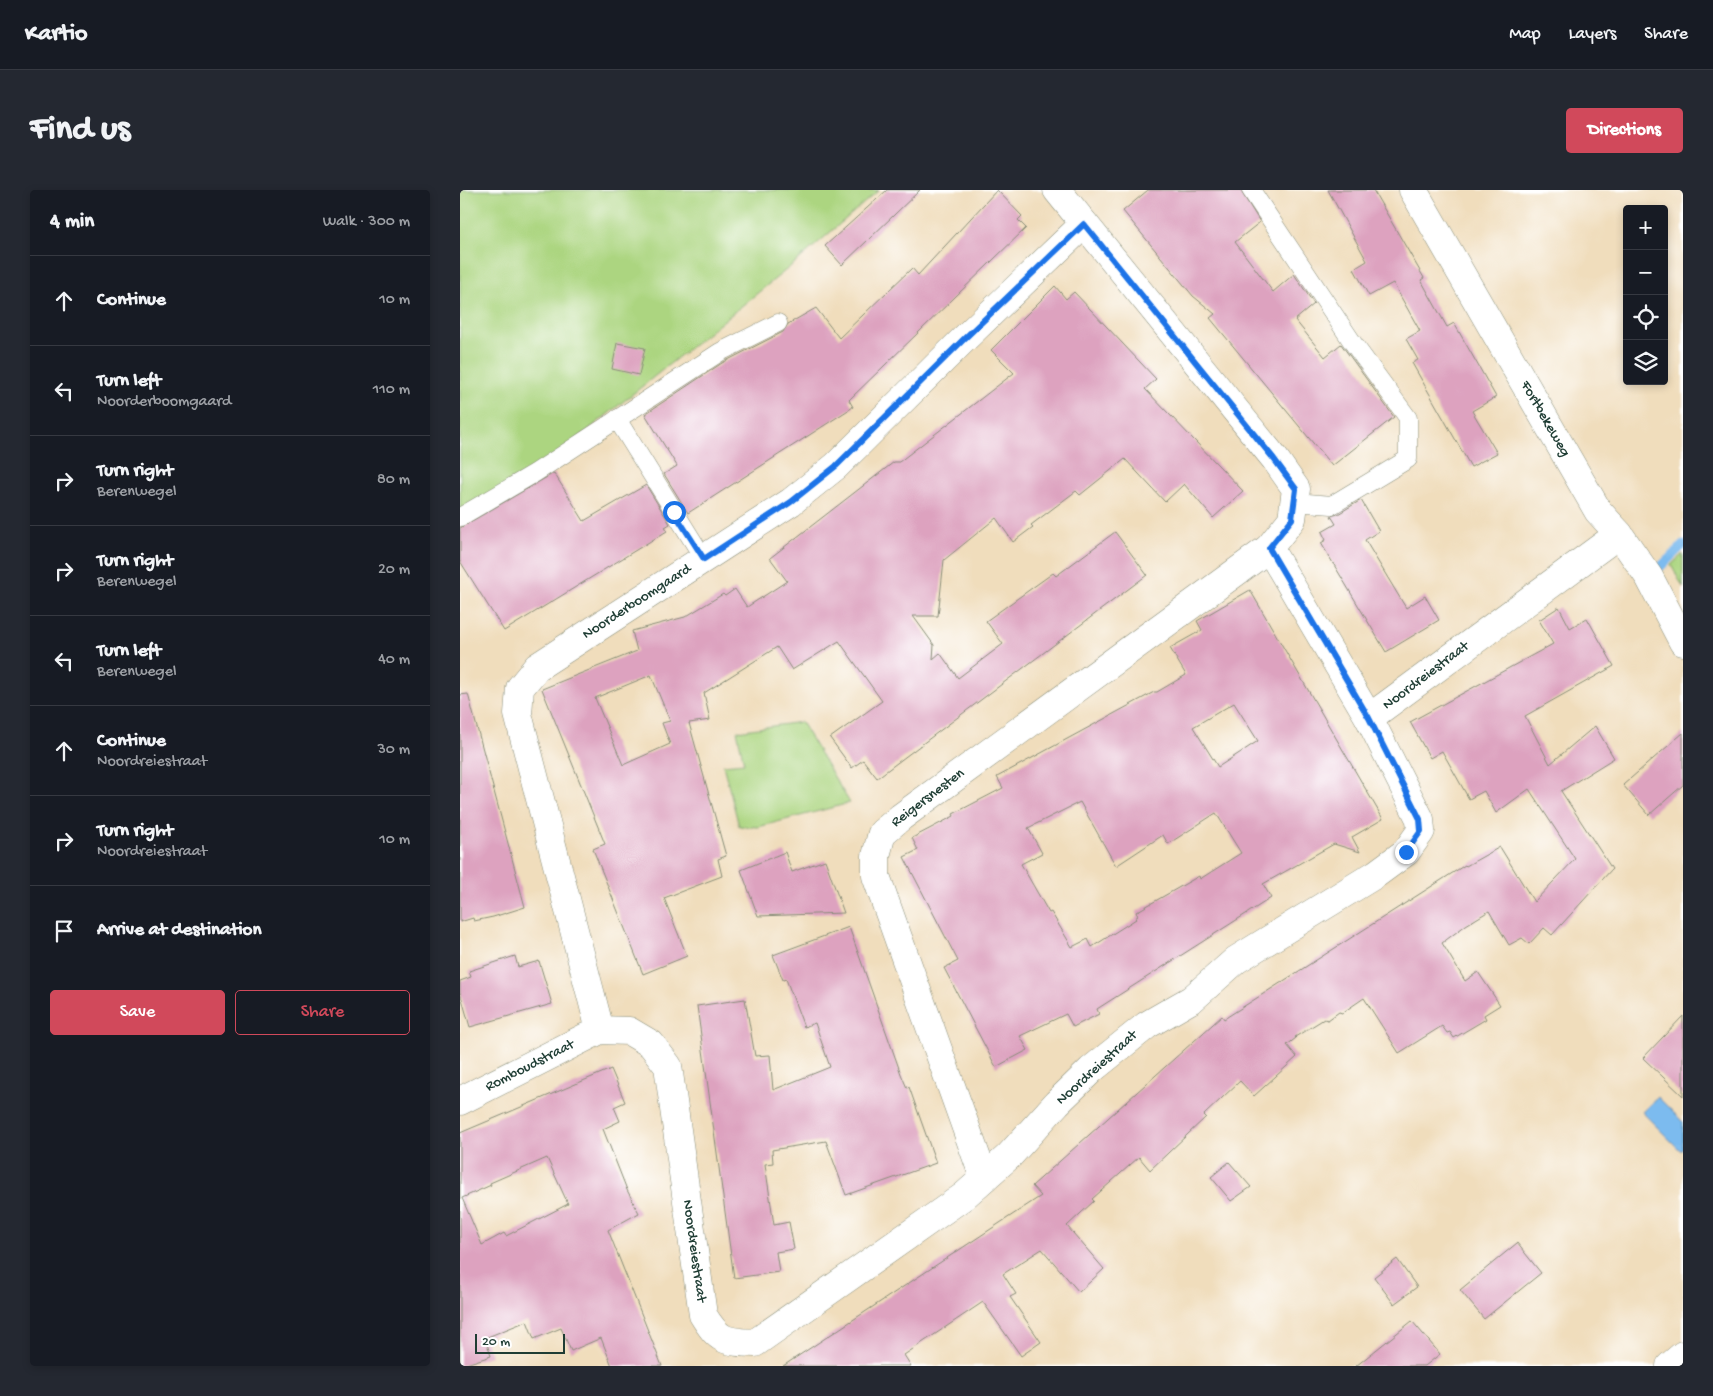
<!DOCTYPE html>
<html lang="en">
<head>
<meta charset="utf-8">
<style>
  body { margin:0; font-family:"Gochi Hand",sans-serif; background:#242831; color:#f1f3f6 }
  .controls { position:absolute; right:15px; top:15px; display:grid; overflow:hidden; border-radius:5px; box-shadow:0 2px 8px #0003 }
  .controls button { width:45px; height:45px; display:grid; place-items:center; padding:0; border:0; border-bottom:1px solid #363941; background:#171b24; color:#f1f3f6; font:25px sans-serif }
  .scale { position:absolute; left:15px; bottom:12px; width:90px; box-sizing:border-box; padding-left:5px; border:2px solid #1f3d34; border-top:0; font-size:14px; line-height:18px; white-space:nowrap; color:#1f3d34; -webkit-text-stroke:4px #fff; paint-order:stroke }
  .stop { position:absolute; width:15px; height:15px; margin:-11px; border:4px solid #1a73e8; border-radius:50%; background:#fff }
  .stop.end { background:#1a73e8; border-color:#fff; box-shadow:0 1px 5px #0008 }
  .list { margin:0; padding:0; list-style:none }
  h2 { display:flex; justify-content:space-between; align-items:center; height:65px; margin:0; padding:0 20px; font-size:21px }
  h2 small { font-size:16px; font-weight:400; color:#9ea1a6 }
  .list li { display:grid; grid-template-columns:32px 1fr auto; gap:15px; align-items:center; box-sizing:border-box; height:90px; padding:0 20px; border-top:1px solid #363941 }
  .list b { display:block; font-size:19px; white-space:nowrap }
  .list p { margin:0; font-size:16px; white-space:nowrap; color:#9ea1a6 }
  .list em { font-size:16px; font-style:normal; color:#9ea1a6 }
  .actions { display:flex; gap:10px; padding:15px 20px }
  .actions a { flex:1; padding:11px 0; border:1px solid #d1495b; border-radius:5px; text-align:center; font-size:18px; color:#d1495b }
  .actions .main { background:#d1495b; color:#fff }
  .icon { flex:none; width:28px; height:28px; fill:none; stroke:currentColor; stroke-width:2; stroke-linecap:round; stroke-linejoin:round }
  .map { position:relative; flex:none; width:1223px; height:1176px; overflow:hidden; border-radius:5px }
  header { display:flex; align-items:center; gap:30px; box-sizing:border-box; height:70px; padding:0 25px; background:#171b24; border-bottom:1px solid #363941 }
  header strong { font-size:24px }
  nav { display:flex; gap:28px; margin-inline-start:auto; font-size:18px }
  .intro { display:flex; align-items:center; justify-content:space-between; box-sizing:border-box; height:120px; padding:0 30px }
  h1 { margin:0; font-size:35px }
  .button { padding:12px 22px; border-radius:5px; background:#d1495b; color:#fff; font-size:18px; font-weight:700 }
  main { display:flex; gap:30px; padding:0 30px }
  aside { flex:1; background:#171b24; border-radius:5px; box-shadow:0 2px 8px #0003 }
  .map>svg:first-child { display:block }
  .green { fill:#acd580; stroke:#66895a }
  .water { fill:#7bbbef; stroke:#4d7c92 }
  .lines { fill:none; stroke-linecap:round; stroke-linejoin:round }
  .stream { stroke:#7bbbef; stroke-width:9 }
  .building { fill:#dda2bf; fill-rule:evenodd }
  .lane-casing { stroke:#888d78; stroke-width:19 }
  .street-casing { stroke:#888d78; stroke-width:29 }
  .lane { stroke:#fff; stroke-width:18 }
  .street { stroke:#fff; stroke-width:28 }
  .route { stroke:#1a73e8; stroke-width:6 }
  .labels { text-anchor:middle; dominant-baseline:central; stroke-width:4; stroke-linejoin:round; paint-order:stroke }
  .street-label { font-size:15px; fill:#1f3d34; stroke:#fff }
</style>
</head>
<body>
<header>
<strong>Kartio</strong>
<nav><a>Map</a><a>Layers</a><a>Share</a></nav>
</header>
<div class="intro"><h1>Find us</h1><a class="button">Directions</a></div>
<main>
<aside>
<h2>4 min<small>Walk · 300 m</small></h2>
<ul class="list">
<li><svg class="icon" aria-label="ahead" viewBox="0 0 24 24"><path d="M12 20V5M6 11l6-6 6 6"/></svg><div><b>Continue</b></div><em>10 m</em></li>
<li><svg class="icon" aria-label="left" viewBox="0 0 24 24"><path d="M17 20v-9H6M10 6l-5 5 5 5"/></svg><div><b>Turn left</b><p>Noorderboomgaard</p></div><em>110 m</em></li>
<li><svg class="icon" aria-label="right" viewBox="0 0 24 24"><path d="M7 20v-9h11M14 6l5 5-5 5"/></svg><div><b>Turn right</b><p>Berenwegel</p></div><em>80 m</em></li>
<li><svg class="icon" aria-label="right" viewBox="0 0 24 24"><path d="M7 20v-9h11M14 6l5 5-5 5"/></svg><div><b>Turn right</b><p>Berenwegel</p></div><em>20 m</em></li>
<li><svg class="icon" aria-label="left" viewBox="0 0 24 24"><path d="M17 20v-9H6M10 6l-5 5 5 5"/></svg><div><b>Turn left</b><p>Berenwegel</p></div><em>40 m</em></li>
<li><svg class="icon" aria-label="ahead" viewBox="0 0 24 24"><path d="M12 20V5M6 11l6-6 6 6"/></svg><div><b>Continue</b><p>Noordreiestraat</p></div><em>30 m</em></li>
<li><svg class="icon" aria-label="right" viewBox="0 0 24 24"><path d="M7 20v-9h11M14 6l5 5-5 5"/></svg><div><b>Turn right</b><p>Noordreiestraat</p></div><em>10 m</em></li>
<li><svg class="icon" aria-label="arrive" viewBox="0 0 24 24"><path d="M6 21V4h12l-3 4 3 4H6"/></svg><div><b>Arrive at destination</b></div></li>
</ul>
<div class="actions"><a class="main">Save</a><a>Share</a></div>
</aside>
<div class="map">
<svg width="1223" height="1176" viewBox="0 0 1223 1176">
  <rect width="100%" height="100%" fill="#fff"/>
  <filter id="ink" filterUnits="userSpaceOnUse"><feTurbulence type="fractalNoise" baseFrequency=".02" numOctaves="2"/><feDisplacementMap in="SourceGraphic" scale="10" xChannelSelector="R" yChannelSelector="G"/><feConvolveMatrix kernelMatrix="1 2 1 2 8 2 1 2 1" color-interpolation-filters="sRGB"/></filter>
  <filter id="wash" filterUnits="userSpaceOnUse"><feTurbulence type="fractalNoise" baseFrequency=".0096" numOctaves="4" result="noise"/><feDisplacementMap in="SourceGraphic" scale="20" xChannelSelector="R" yChannelSelector="G"/><feGaussianBlur stdDeviation="1.12" result="paint"/><feColorMatrix in="noise" values="0 0 0 0 0 0 0 0 0 0 0 0 0 0 0 0 0 1.4 0 .05"/><feComposite in="paint" operator="in"/></filter>
  <g filter="url(#wash)">
    <rect width="100%" height="100%" fill="#f0ddbc"/>
    <!-- green -->
    <g class="green">
      <polygon points="0,0 419,0 336,72 75,283 0,327"/>
      <polygon points="1223,364 1223,397 1211,375"/>
      <polygon points="341,532 390,613 298,637 279,636 263,575 284,573 277,541"/>
    </g>
    <!-- water -->
    <polygon class="water" points="1198,907 1223,932 1223,958 1220,960 1182,922"/>
    <g class="lines">
      <!-- stream -->
      <polyline class="stream" points="1191,386 1223,355"/>
    </g>
    <g id="blocks">
      <!-- building -->
      <g class="building">
        <polygon points="427,0 460,0 382,75 365,56"/>
        <polygon points="537,0 562,26 558,30 566,38 389,210 393,217 228,323 204,284 217,276 185,224 262,173 323,142 328,134 356,118 379,148 452,78 458,85"/>
        <polygon points="688,0 780,0 800,32 775,52 813,102 834,84 854,114 835,130 865,167 881,154 934,227 872,276 750,128 755,124 733,106 663,21"/>
        <polygon points="868,0 913,0 964,88 961,90 987,137 994,133 1036,207 1012,221 1037,263 1011,277 952,173 958,170 946,149 960,141 933,93 909,106 894,79 907,71"/>
        <path d="M 595,96 L 606,109 L 614,102 L 696,189 L 685,199 L 783,301 L 753,328 L 724,294 L 705,312 L 665,269 L 620,305 L 616,301 L 571,335 L 573,337 L 553,352 L 536,328 L 484,370 L 478,426 L 453,426 L 474,455 L 473,469 L 480,463 L 498,488 L 543,454 L 526,431 L 593,383 L 596,386 L 655,342 L 687,385 L 417,588 L 403,570 L 392,578 L 370,548 L 422,511 L 379,451 L 332,480 L 317,457 L 244,503 L 250,530 L 229,533 L 266,666 L 258,669 L 262,686 L 204,708 L 227,766 L 183,784 L 133,659 L 145,654 L 82,499 L 177,461 L 172,441 L 225,427 L 263,404 L 265,406 L 275,399 L 287,417 L 327,391 L 310,368 L 434,272 L 439,272 L 554,183 L 531,160 ZM 191,485 L 210,531 L 202,533 L 210,554 L 163,575 L 135,508 Z"/>
        <polygon points="157,153 185,158 179,185 152,179"/>
        <polygon points="94,283 124,331 186,295 210,334 205,337 207,341 44,441 0,371 0,338"/>
        <polygon points="901,310 919,341 905,350 946,418 965,406 979,430 926,462 861,353 866,350 862,342 876,334 871,326 878,324"/>
        <path d="M 790,400 L 923,629 L 892,647 L 900,662 L 874,654 L 803,694 L 811,708 L 637,819 L 639,824 L 613,837 L 606,824 L 560,846 L 568,860 L 536,877 L 484,778 L 498,771 L 444,667 L 458,660 L 452,648 L 494,626 L 493,624 L 543,598 L 537,587 L 694,502 L 697,502 L 726,485 L 710,458 L 742,440 L 737,431 ZM 774,513 L 798,551 L 758,577 L 733,537 ZM 620,612 L 656,676 L 703,645 L 708,654 L 756,623 L 781,663 L 740,689 L 739,686 L 676,722 L 678,726 L 675,728 L 676,729 L 632,757 L 628,749 L 612,757 L 591,722 L 589,723 L 561,674 L 582,663 L 568,638 Z"/>
        <polygon points="1099,417 1110,438 1127,428 1154,476 1065,526 1090,574 1135,536 1154,568 1101,601 1152,679 1092,745 1084,738 1069,754 1062,748 1049,755 1029,721 1006,735 982,753 1005,791 1018,782 1040,815 1024,825 1026,829 994,848 990,842 987,843 982,836 939,863 904,808 882,823 879,822 868,830 864,829 835,847 836,848 827,855 837,867 794,906 780,891 744,925 746,927 690,980 679,967 632,1009 634,1011 607,1036 644,1079 619,1102 582,1059 543,1084 556,1104 550,1107 581,1152 561,1166 523,1112 444,1165 451,1176 323,1176 581,1006 572,996 762,826 764,829 1005,675 1006,676 1040,657 1074,712 1115,669 1069,599 1036,623 1024,601 1009,609 982,561 970,568 950,532 1093,454 1079,430"/>
        <polygon points="8,504 65,717 33,727 14,731 13,728 0,732 0,505"/>
        <polygon points="1223,543 1223,595 1189,625 1163,595"/>
        <polygon points="325,662 332,682 365,670 384,723 298,726 281,680"/>
        <polygon points="389,737 441,884 447,898 449,897 476,973 386,1005 366,951 312,960 313,973 305,974 314,1035 329,1032 334,1059 316,1062 319,1082 274,1088 237,816 285,809 295,866 310,865 313,900 370,877 355,833 344,837 326,789 323,790 313,765"/>
        <polygon points="55,766 58,777 79,771 92,814 10,837 0,802 0,791 11,787 9,781"/>
        <polygon points="1223,826 1223,906 1183,868"/>
        <path d="M 151,879 L 165,912 L 154,917 L 160,931 L 143,939 L 167,1000 L 179,1023 L 148,1040 L 202,1176 L 152,1176 L 141,1148 L 111,1161 L 101,1138 L 74,1149 L 67,1131 L 25,1148 L 31,1166 L 0,1176 L 0,943 ZM 87,968 L 108,1014 L 46,1046 L 44,1043 L 22,1055 L 2,1008 L 31,995 L 30,993 Z"/>
        <polygon points="769,972 791,997 771,1011 751,987"/>
        <polygon points="1057,1053 1081,1083 1024,1129 1000,1100"/>
        <polygon points="937,1069 957,1097 934,1114 914,1087"/>
        <polygon points="952,1131 980,1164 965,1176 896,1176"/>
      </g>
    </g>
  </g>
  <g filter="url(#ink)">
    <use href="#blocks" fill-opacity="0" stroke="#888d78" stroke-width="1"/>
    <g class="lines">
      <defs>
        <g id="lane">
          <polyline points="791,0 893,153 948,228 948,269 872,315 835,312"/>
          <polyline points="157,229 244,369"/>
          <polyline points="0,327 75,283 260,162 318,133"/>
        </g>
        <g id="street">
          <polyline points="597,0 815,269 836,299 832,329 809,358 909,528"/>
          <polyline points="953,0 1138,321 1159,344 1189,387 1223,452"/>
          <polyline points="140,840 58,524 60,498 77,477 331,312 376,276 505,148 624,34"/>
          <path d="M 0,911 L 140,840 L 169,841 L 191,854 L 208,876 L 243,1125 C 259,1151 265,1152 295,1153 L 504,1006 L 549,966 L 597,913 L 631,880 L 687,835 L 732,809 L 776,770 L 916,684 L 946,662 L 961,641 L 960,629 L 909,528 L 1159,344"/>
          <polyline points="524,988 416,686 416,666 422,643 441,627 809,358"/>
          <polyline points="1210,1176 1223,1165"/>
        </g>
      </defs>
      <!-- lane casing -->
      <use href="#lane" class="lane-casing"/>
      <!-- street casing -->
      <use href="#street" class="street-casing"/>
      <!-- lane -->
      <use href="#lane" class="lane"/>
      <!-- street -->
      <use href="#street" class="street"/>
    </g>
  </g>
  <g class="lines" filter="url(#ink)">
    <!-- route -->
    <polyline class="route" points="214,322 244,369 331,312 376,276 505,148 624,34 814,269 836,299 832,329 809,358 909,528 960,629 961,641 946,662"/>
  </g>
  <g class="labels">
    <!-- street labels -->
    <g class="street-label">
      <text transform="translate(1085 229) rotate(60)">Fortbekeweg</text>
      <text transform="translate(177 412) rotate(-33)">Noorderboomgaard</text>
      <text transform="translate(966 486) rotate(-37)">Noordreiestraat</text>
      <text transform="translate(468 608) rotate(-37)">Reigersnesten</text>
      <text transform="translate(70 876) rotate(-27)">Romboudstraat</text>
      <text transform="translate(637 878) rotate(-42)">Noordreiestraat</text>
      <text transform="translate(234 1061) rotate(82)">Noordreiestraat</text>
    </g>
  </g>
</svg>
<div class="controls">
<button>+</button>
<button>−</button>
<button><svg class="icon" aria-label="locate" viewBox="0 0 24 24"><circle cx="12" cy="12" r="6"/><path d="M12 2v4M12 18v4M2 12h4M18 12h4"/></svg></button>
<button><svg class="icon" aria-label="layers" viewBox="0 0 24 24"><path d="M12 4l9 5-9 5-9-5zM3 14l9 5 9-5"/></svg></button>
</div>
<div class="scale">20 m</div>
<div class="stop" style="left:214px;top:322px"></div>
<div class="stop end" style="left:946px;top:662px"></div>
</div>
</main>
</body>
</html>
